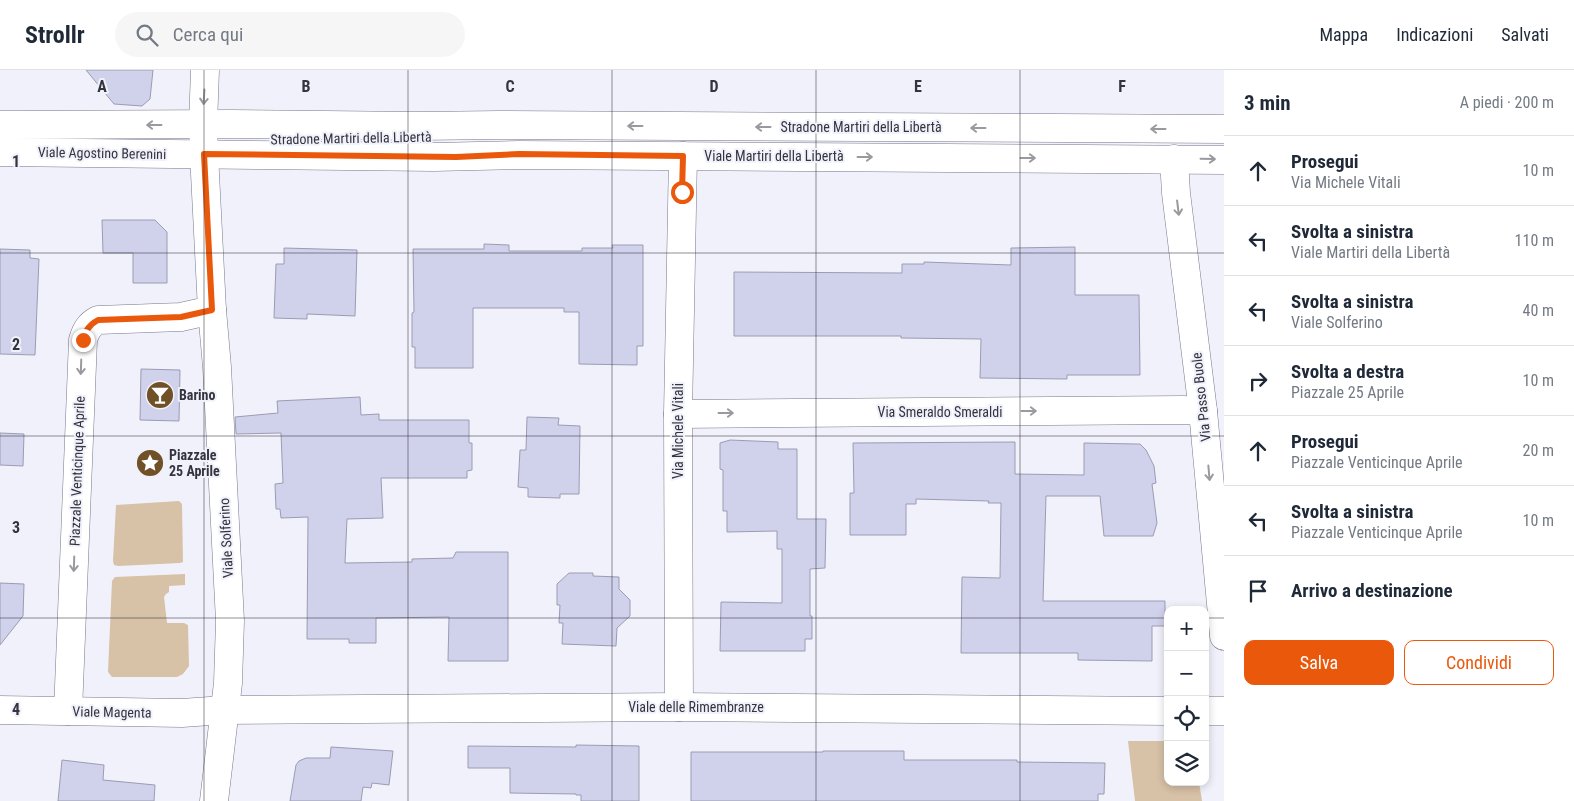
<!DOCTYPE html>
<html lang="it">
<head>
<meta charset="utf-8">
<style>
  body { margin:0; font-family:"Roboto Condensed",sans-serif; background:#f6f6f7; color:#1f2937 }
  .controls { position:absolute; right:15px; bottom:15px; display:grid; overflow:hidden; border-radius:10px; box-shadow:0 2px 8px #0003 }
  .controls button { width:45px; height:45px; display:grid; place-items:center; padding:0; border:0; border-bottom:1px solid #e0e1e3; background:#fff; color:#1f2937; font:25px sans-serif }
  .stop { position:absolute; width:15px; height:15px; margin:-11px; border:4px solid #ea580c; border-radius:50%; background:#fff }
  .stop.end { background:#ea580c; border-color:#fff; box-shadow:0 1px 5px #0008 }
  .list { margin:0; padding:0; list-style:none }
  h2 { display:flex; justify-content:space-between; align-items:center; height:65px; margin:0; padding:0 20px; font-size:21px }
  h2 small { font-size:16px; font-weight:400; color:#747a83 }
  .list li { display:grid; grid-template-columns:32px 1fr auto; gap:15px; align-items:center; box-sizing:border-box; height:70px; padding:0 20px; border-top:1px solid #e0e1e3 }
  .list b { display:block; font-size:19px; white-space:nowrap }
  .list p { margin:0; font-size:16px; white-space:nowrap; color:#747a83 }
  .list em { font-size:16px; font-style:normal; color:#747a83 }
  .actions { display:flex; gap:10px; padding:15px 20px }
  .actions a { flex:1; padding:11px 0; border:1px solid #ea580c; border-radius:10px; text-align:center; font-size:18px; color:#ea580c }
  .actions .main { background:#ea580c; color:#fff }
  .icon { flex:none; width:28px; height:28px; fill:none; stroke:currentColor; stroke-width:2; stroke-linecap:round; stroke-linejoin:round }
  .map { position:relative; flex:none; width:1224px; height:731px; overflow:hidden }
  header { display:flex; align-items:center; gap:30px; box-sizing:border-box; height:70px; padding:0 25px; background:#fff; border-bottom:1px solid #e0e1e3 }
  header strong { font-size:24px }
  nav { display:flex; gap:28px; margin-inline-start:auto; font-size:18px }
  .search { width:350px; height:45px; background:#f6f6f7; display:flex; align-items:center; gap:12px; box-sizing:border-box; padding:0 18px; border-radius:28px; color:#747a83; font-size:19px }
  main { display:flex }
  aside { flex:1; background:#fff }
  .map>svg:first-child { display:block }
  .green { fill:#d7c1a7 }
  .building { fill:#d0d1ea; stroke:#9b9cb3 }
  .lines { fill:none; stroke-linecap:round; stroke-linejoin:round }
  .street-casing { stroke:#76778d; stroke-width:29 }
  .secondary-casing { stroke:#76778d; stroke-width:29 }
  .street { stroke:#fff; stroke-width:28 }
  .secondary { stroke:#fff; stroke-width:28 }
  .oneway { stroke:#9a9a9e }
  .route { stroke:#ea580c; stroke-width:6 }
  .grid { fill:none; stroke:#34343e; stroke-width:1; stroke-opacity:0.55 }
  .labels { text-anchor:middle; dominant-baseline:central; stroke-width:4; stroke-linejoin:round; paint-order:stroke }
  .street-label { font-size:14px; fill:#34343e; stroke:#f1f1fb }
  .poi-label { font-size:14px; font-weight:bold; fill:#34343e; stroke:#f1f1fb; text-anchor:start }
  .grid-label { font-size:16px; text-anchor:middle; font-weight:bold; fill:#34343e; stroke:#f1f1fb; stroke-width:4; stroke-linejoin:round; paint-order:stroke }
</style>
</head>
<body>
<header>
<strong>Strollr</strong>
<div class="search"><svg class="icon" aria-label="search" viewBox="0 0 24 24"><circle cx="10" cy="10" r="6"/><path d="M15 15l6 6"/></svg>Cerca qui</div>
<nav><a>Mappa</a><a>Indicazioni</a><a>Salvati</a></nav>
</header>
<main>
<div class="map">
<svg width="1224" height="731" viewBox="0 0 1224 731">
  <rect width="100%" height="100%" fill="#f1f1fb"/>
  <!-- green -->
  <g class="green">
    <polygon points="179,431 182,434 183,492 180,493 118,496 114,495 113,491 116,435"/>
    <polygon points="185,504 185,515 169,516 169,522 166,524 164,527 167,553 184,553 188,555 189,596 183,604 177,607 112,607 108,602 112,511 115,507"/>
    <polygon points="1128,671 1168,671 1168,712 1199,712 1202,731 1135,731"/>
  </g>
  <!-- building -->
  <g class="building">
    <polygon points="86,0 153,0 150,29 142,36 114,34"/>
    <polygon points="102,150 155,150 167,162 167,213 133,213 133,183 103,183"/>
    <polygon points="484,174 509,175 509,181 582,181 582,178 613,178 612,175 643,175 643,276 637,276 637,295 579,294 579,242 564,242 564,238 473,238 473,298 415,298 415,277 412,277 412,243 414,242 413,179 484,179"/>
    <polygon points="1075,177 1075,225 1139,225 1140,305 1067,305 1067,309 980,308 981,269 901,268 901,266 734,266 734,202 902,203 902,194 924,194 924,192 1011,195 1011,178"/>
    <polygon points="284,178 357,180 355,246 307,244 307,249 274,248 276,194 284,194"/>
    <polygon points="0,179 30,180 30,188 39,189 35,285 0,284"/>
    <polygon points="141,299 180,300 179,351 140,350"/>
    <polygon points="360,327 361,345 379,344 379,350 469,350 469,373 472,373 472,400 467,401 467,408 381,408 383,448 347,449 345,493 412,492 412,489 453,488 456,482 508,482 508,591 448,591 449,547 376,548 376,573 349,573 349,569 307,569 308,447 281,448 280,439 276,439 275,414 283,413 281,363 236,364 235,347 278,343 277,331"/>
    <polygon points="527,347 559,348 558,355 580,356 579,424 560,424 560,428 528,427 528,418 518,417 520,380 526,380"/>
    <polygon points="0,363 24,364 23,396 0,395"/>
    <polygon points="730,370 778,372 778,379 797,379 797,449 826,449 825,498 810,499 810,546 812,546 812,569 805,569 805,581 720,581 721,532 782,533 782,479 777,479 777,461 727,462 727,441 723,441 723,400 720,399 720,373"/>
    <polygon points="1015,372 1015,404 1084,405 1084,373 1137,374 1140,374 1146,380 1154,396 1156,413 1152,414 1157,453 1153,466 1104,466 1100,426 1046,426 1043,531 1165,531 1165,556 1152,556 1152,591 1078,590 1078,583 961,583 962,507 1000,508 1001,433 988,433 989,431 916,429 916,434 906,434 906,465 850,465 850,423 854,423 853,373"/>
    <polygon points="569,503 593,503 593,506 619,507 619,519 630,530 630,546 617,558 616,576 562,574 563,553 559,553 560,535 557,535 557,514"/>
    <polygon points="0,513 24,514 23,546 0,575"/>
    <polygon points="576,675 639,676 639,731 581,731 581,725 576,725 576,724 510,723 510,698 468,698 468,676 576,677"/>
    <polygon points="331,677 393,681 389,715 372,713 371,718 363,717 361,731 290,731 296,695 299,691 306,688 330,688"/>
    <polygon points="823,681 904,681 904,690 1017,690 1017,692 1105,693 1104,724 1098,724 1098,731 691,731 691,682 823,682"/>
    <polygon points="62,690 104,695 103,710 155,715 154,731 58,731"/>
  </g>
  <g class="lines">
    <defs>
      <g id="street">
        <polyline points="205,0 203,55 204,84 212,240 217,297 222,395 230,551 228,613 214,731"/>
        <polyline points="1174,89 1176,123 1203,341 1224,566"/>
        <polyline points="678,344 1183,340 1203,341"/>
        <polyline points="679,637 678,344 683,86"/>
        <polyline points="0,640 182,643 224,640 679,637 1168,641"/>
        <path d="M 68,641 L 83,270 C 86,260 89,255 98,250 L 181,247 L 212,240"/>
        <polyline points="1205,641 1224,641"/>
      </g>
      <g id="secondary">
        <polyline points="0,55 232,54 419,56 499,55 1224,59"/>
        <polyline points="0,82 434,87 519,85 1224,90"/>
      </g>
    </defs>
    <!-- street casing -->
    <use href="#street" class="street-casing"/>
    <!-- secondary casing -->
    <use href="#secondary" class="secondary-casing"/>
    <!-- street -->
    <use href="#street" class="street"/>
    <!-- secondary -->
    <use href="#secondary" class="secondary"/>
  </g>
  <!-- one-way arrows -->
  <defs><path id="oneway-shaft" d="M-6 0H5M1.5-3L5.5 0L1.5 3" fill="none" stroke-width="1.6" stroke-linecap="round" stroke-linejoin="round" transform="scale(1.25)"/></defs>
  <g class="oneway">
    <use href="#oneway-shaft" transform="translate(204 27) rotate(93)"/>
    <use href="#oneway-shaft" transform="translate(154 55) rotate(180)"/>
    <use href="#oneway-shaft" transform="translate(635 56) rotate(-180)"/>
    <use href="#oneway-shaft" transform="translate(763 57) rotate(-180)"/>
    <use href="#oneway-shaft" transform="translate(978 58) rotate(-180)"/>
    <use href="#oneway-shaft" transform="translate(1158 59) rotate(-180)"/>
    <use href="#oneway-shaft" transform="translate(865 87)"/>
    <use href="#oneway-shaft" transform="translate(1028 88)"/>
    <use href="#oneway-shaft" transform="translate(1208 89) rotate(1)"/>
    <use href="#oneway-shaft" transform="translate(1178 138) rotate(83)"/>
    <use href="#oneway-shaft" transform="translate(81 297) rotate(92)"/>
    <use href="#oneway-shaft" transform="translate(1029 341)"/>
    <use href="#oneway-shaft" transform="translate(726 343)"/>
    <use href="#oneway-shaft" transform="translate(1209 403) rotate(85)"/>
    <use href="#oneway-shaft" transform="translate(74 494) rotate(92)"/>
  </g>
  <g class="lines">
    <!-- route -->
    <path class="route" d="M 83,270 C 86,260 89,255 98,250 L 181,247 L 212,240 L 204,84 L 456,87 L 519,84 L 683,86 L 682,122"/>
  </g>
  <!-- grid -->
  <path class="grid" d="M 204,0 L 204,731M 408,0 L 408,731M 612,0 L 612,731M 816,0 L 816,731M 1020,0 L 1020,731M 0,183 L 1224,183M 0,366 L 1224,366M 0,548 L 1168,548M 1205,548 L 1224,548"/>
  <!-- icons -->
  <defs>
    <symbol id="bar-disc" viewBox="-11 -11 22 22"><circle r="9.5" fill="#705026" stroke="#f1f1fb"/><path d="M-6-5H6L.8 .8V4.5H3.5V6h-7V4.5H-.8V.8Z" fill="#fff"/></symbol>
    <symbol id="sight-disc" viewBox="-11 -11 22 22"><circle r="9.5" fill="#705026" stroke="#f1f1fb"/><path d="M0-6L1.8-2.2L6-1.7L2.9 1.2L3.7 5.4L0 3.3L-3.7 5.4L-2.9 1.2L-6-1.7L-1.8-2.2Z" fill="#fff"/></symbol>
  </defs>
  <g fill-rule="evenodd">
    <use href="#bar-disc" x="144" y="309" width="32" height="32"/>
    <use href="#sight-disc" x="134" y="377" width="32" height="32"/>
  </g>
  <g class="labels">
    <!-- street labels -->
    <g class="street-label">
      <text x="861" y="57">Stradone Martiri della Libertà</text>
      <text transform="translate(351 68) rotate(-1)">Stradone Martiri della Libertà</text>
      <text transform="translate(102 83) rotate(1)">Viale Agostino Berenini</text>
      <text x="774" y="86">Viale Martiri della Libertà</text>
      <text transform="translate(1201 327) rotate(-96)">Via Passo Buole</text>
      <text x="940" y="342">Via Smeraldo Smeraldi</text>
      <text transform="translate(678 361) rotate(-90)">Via Michele Vitali</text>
      <text transform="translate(77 401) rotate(-88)">Piazzale Venticinque Aprile</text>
      <text transform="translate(226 468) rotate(-93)">Viale Solferino</text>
      <text x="696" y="637">Viale delle Rimembranze</text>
      <text transform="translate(112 642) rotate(1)">Viale Magenta</text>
    </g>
    <!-- poi labels -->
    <g class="poi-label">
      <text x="179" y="325">Barino</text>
      <text x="169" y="385">Piazzale<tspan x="169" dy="16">25 Aprile</tspan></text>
    </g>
  </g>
  <g class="grid-label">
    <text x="102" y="22">A</text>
    <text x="306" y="22">B</text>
    <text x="510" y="22">C</text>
    <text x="714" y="22">D</text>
    <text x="918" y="22">E</text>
    <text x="1122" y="22">F</text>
    <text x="16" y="97">1</text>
    <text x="16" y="280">2</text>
    <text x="16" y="463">3</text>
    <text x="16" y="645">4</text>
  </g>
</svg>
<div class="controls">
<button>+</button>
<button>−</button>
<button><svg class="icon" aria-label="locate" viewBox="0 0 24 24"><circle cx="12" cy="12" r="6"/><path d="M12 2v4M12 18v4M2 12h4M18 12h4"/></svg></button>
<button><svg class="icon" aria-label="layers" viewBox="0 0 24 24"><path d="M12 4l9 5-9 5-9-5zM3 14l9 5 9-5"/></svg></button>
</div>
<div class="stop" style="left:682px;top:122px"></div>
<div class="stop end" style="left:83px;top:270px"></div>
</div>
<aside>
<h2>3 min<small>A piedi · 200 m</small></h2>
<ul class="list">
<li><svg class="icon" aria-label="ahead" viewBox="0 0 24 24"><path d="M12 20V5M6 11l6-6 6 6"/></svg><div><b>Prosegui</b><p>Via Michele Vitali</p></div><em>10 m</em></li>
<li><svg class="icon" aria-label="left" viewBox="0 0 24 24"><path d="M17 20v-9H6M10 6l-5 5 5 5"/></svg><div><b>Svolta a sinistra</b><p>Viale Martiri della Libertà</p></div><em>110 m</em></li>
<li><svg class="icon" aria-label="left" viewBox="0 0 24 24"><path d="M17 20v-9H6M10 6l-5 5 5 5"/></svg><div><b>Svolta a sinistra</b><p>Viale Solferino</p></div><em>40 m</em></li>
<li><svg class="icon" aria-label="right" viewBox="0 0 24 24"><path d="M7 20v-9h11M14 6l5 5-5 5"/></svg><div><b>Svolta a destra</b><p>Piazzale 25 Aprile</p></div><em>10 m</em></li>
<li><svg class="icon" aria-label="ahead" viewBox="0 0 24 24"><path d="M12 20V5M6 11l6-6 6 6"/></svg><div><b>Prosegui</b><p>Piazzale Venticinque Aprile</p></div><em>20 m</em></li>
<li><svg class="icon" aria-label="left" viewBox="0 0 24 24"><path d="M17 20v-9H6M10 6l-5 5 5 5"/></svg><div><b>Svolta a sinistra</b><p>Piazzale Venticinque Aprile</p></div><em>10 m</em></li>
<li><svg class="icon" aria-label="arrive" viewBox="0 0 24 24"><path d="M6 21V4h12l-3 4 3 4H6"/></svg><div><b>Arrivo a destinazione</b></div></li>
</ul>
<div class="actions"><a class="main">Salva</a><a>Condividi</a></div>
</aside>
</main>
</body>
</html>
